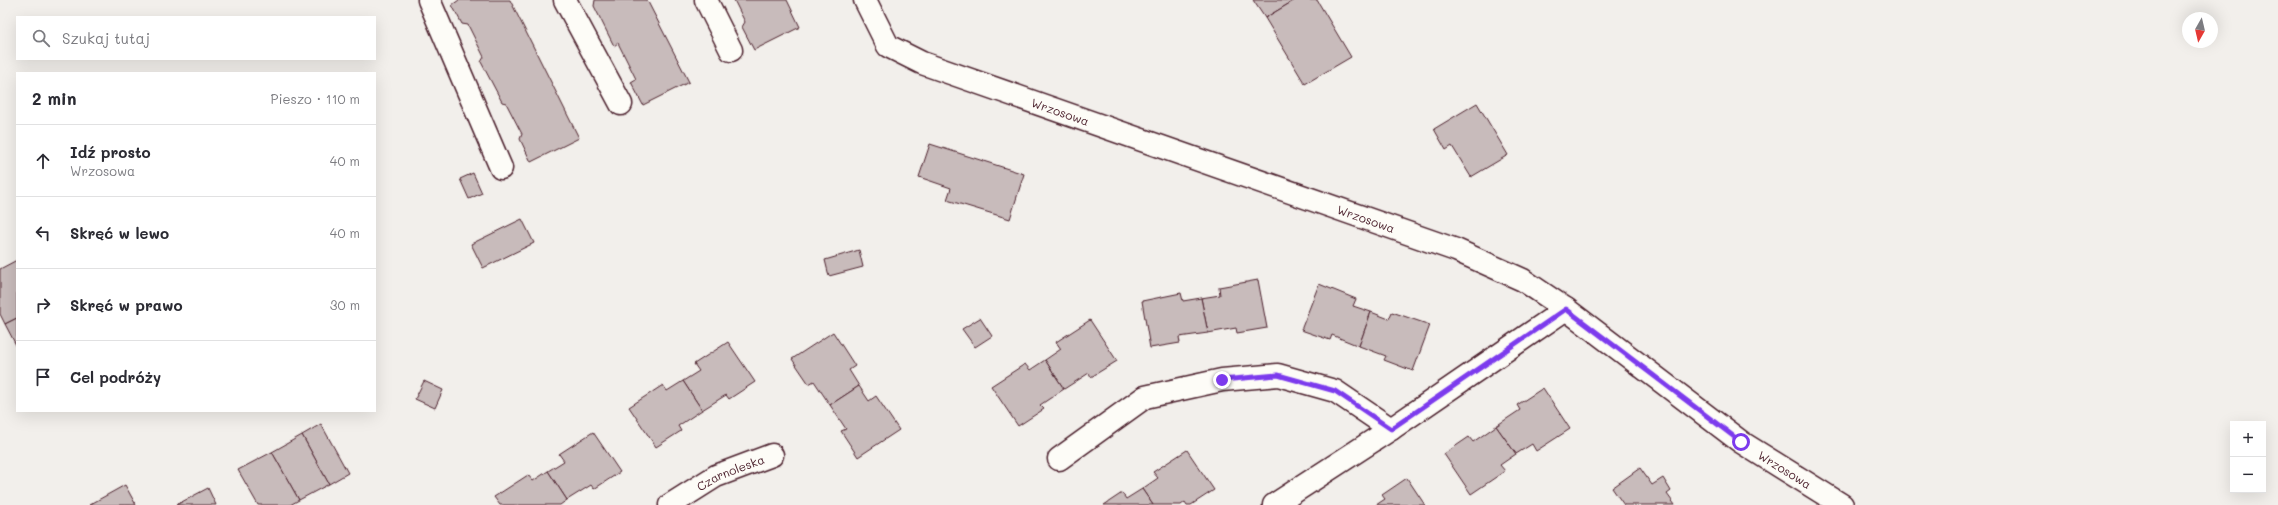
<!DOCTYPE html>
<html lang="pl">
<head>
<meta charset="utf-8">
<style>
  body { margin:0; font-family:Mali,sans-serif; background:#f2f2f3; color:#2b2b33 }
  .controls { position:absolute; right:12px; bottom:12px; display:grid; overflow:hidden; border-radius:0px; box-shadow:0 4px 16px #0002 }
  .controls button { width:36px; height:36px; display:grid; place-items:center; padding:0; border:0; border-bottom:1px solid #e1e1e2; background:#fff; color:#2b2b33; font:20px sans-serif }
  .compass { position:absolute; left:2182px; top:12px; width:36px; height:36px; border-radius:50%; background:#fff; box-shadow:0 4px 16px #0002; rotate:188deg }
  .stop { position:absolute; width:12px; height:12px; margin:-9px; border:3px solid #7c3aed; border-radius:50%; background:#fff }
  .stop.end { background:#7c3aed; border-color:#fff; box-shadow:0 1px 4px #0008 }
  .list { margin:0; padding:0; list-style:none }
  h2 { display:flex; justify-content:space-between; align-items:center; height:52px; margin:0; padding:0 16px; font-size:17px }
  h2 small { font-size:13px; font-weight:400; color:#7c7c81 }
  .list li { display:grid; grid-template-columns:26px 1fr auto; gap:12px; align-items:center; box-sizing:border-box; height:72px; padding:0 16px; border-top:1px solid #e1e1e2 }
  .list b { display:block; font-size:15px; white-space:nowrap }
  .list p { margin:0; font-size:13px; white-space:nowrap; color:#7c7c81 }
  .list em { font-size:13px; font-style:normal; color:#7c7c81 }
  .icon { flex:none; width:22px; height:22px; fill:none; stroke:currentColor; stroke-width:2; stroke-linecap:round; stroke-linejoin:round }
  .map { position:relative; flex:none; width:2278px; height:505px; overflow:hidden }
  .search { position:absolute; background:#fff; box-shadow:0 4px 16px #0002; left:16px; top:16px; width:360px; height:44px; display:flex; align-items:center; gap:10px; box-sizing:border-box; padding:0 14px; border-radius:0px; color:#7c7c81; font-size:15px }
  .panel { position:absolute; background:#fff; box-shadow:0 4px 16px #0002; left:16px; top:72px; width:360px; height:340px; border-radius:0px }
  .map>svg:first-child { display:block }
  .building { fill:#c8bbbb; stroke:#4a1f2b }
  .lines { fill:none; stroke-linecap:round; stroke-linejoin:round }
  .minor-casing { stroke:#4a1f2b; stroke-width:25 }
  .minor { stroke:#fdfcf7; stroke-width:22 }
  .route { stroke:#7c3aed; stroke-width:5 }
  .labels { text-anchor:middle; dominant-baseline:central; stroke-width:3; stroke-linejoin:round; paint-order:stroke }
  .street-label { font-size:12px; fill:#4a1f2b; stroke:#fdfcf7 }
</style>
</head>
<body>
<div class="map">
<svg width="2278" height="505" viewBox="0 0 2278 505">
  <rect width="100%" height="100%" fill="#f2efeb"/>
  <filter id="ink" filterUnits="userSpaceOnUse"><feTurbulence type="fractalNoise" baseFrequency=".025" numOctaves="2"/><feDisplacementMap in="SourceGraphic" scale="8" xChannelSelector="R" yChannelSelector="G"/><feConvolveMatrix kernelMatrix="1 2 1 2 8 2 1 2 1" color-interpolation-filters="sRGB"/></filter>
  <g filter="url(#ink)">
    <!-- building -->
    <g class="building">
      <polygon points="459,0 510,0 579,138 531,162 520,139 522,134 506,103 502,102 481,62 484,57 468,25 462,24 452,5"/>
      <polygon points="595,0 647,0 689,82 643,105 631,82 636,79 618,43 614,46 594,6"/>
      <polygon points="734,0 787,0 800,27 754,50 742,27 745,22"/>
      <polygon points="1253,0 1295,0 1265,18"/>
      <polygon points="1295,0 1317,0 1351,57 1305,84 1265,18"/>
      <polygon points="1477,103 1508,155 1471,177 1452,146 1446,150 1434,129"/>
      <polygon points="930,144 1024,174 1010,219 947,200 951,188 919,177"/>
      <polygon points="473,173 482,193 469,199 460,179"/>
      <polygon points="522,219 534,243 483,268 471,244"/>
      <polygon points="859,250 863,267 829,276 825,260"/>
      <polygon points="17,260 17,318 5,324 0,314 0,269"/>
      <polygon points="1258,280 1267,328 1237,333 1236,328 1208,333 1201,298 1220,295 1219,287"/>
      <polygon points="1319,284 1356,299 1353,306 1371,312 1359,346 1332,335 1330,340 1301,330"/>
      <polygon points="1181,293 1183,301 1201,298 1208,333 1179,337 1180,343 1150,348 1142,301"/>
      <polygon points="1371,312 1389,319 1392,312 1430,325 1413,371 1384,360 1386,356 1359,346"/>
      <polygon points="17,318 17,347 5,324"/>
      <polygon points="980,318 992,336 975,347 962,329"/>
      <polygon points="1090,320 1117,361 1091,377 1089,373 1064,389 1045,360 1061,349 1056,342"/>
      <polygon points="833,332 855,366 849,370 859,386 830,405 814,381 809,384 792,359"/>
      <polygon points="728,342 755,382 729,399 726,395 702,410 683,381 699,371 694,364"/>
      <polygon points="1045,360 1064,389 1040,405 1044,409 1018,426 991,386 1025,364 1030,370"/>
      <polygon points="424,381 443,390 435,408 415,399"/>
      <polygon points="683,381 702,410 678,426 681,431 656,447 629,407 663,385 667,391"/>
      <polygon points="859,386 869,401 876,396 899,430 858,457 841,431 846,429 830,405"/>
      <polygon points="1543,388 1570,429 1536,451 1532,444 1516,454 1496,426 1520,410 1517,405"/>
      <polygon points="321,424 348,473 329,484 302,435"/>
      <polygon points="1496,426 1516,454 1500,465 1505,471 1471,494 1444,454 1469,437 1473,442"/>
      <polygon points="593,432 620,472 594,489 591,485 567,500 548,471 564,461 559,454"/>
      <polygon points="302,435 329,484 299,500 272,452"/>
      <polygon points="1187,450 1214,490 1191,505 1187,505 1185,502 1181,505 1153,505 1142,489 1158,478 1153,472"/>
      <polygon points="272,452 299,500 290,505 258,505 238,470"/>
      <polygon points="1640,468 1652,485 1663,478 1671,491 1667,494 1675,505 1624,505 1612,488"/>
      <polygon points="548,471 567,500 560,505 500,505 494,497 528,475 533,481"/>
      <polygon points="1407,478 1425,505 1376,505 1385,499 1382,495"/>
      <polygon points="125,485 136,505 89,505"/>
      <polygon points="208,488 216,505 176,505"/>
      <polygon points="1142,489 1153,505 1104,505 1122,493 1126,499"/>
    </g>
    <g class="lines">
      <defs>
        <g id="minor">
          <polyline points="429,0 501,168"/>
          <polyline points="565,0 621,104"/>
          <polyline points="706,0 731,50"/>
          <path id="s1" d="M 865,0 L 888,46 L 922,63 L 1456,250 L 1523,280 L 1566,309 L 1741,442 L 1842,505"/>
          <polyline points="1059,459 1145,397 1222,380 1278,375 1335,391 1391,429"/>
          <path id="s2" d="M 670,505 L 716,476 L 772,455"/>
          <polyline points="1274,505 1391,429 1566,309"/>
        </g>
      </defs>
      <!-- minor casing -->
      <use href="#minor" class="minor-casing"/>
      <!-- minor -->
      <use href="#minor" class="minor"/>
    </g>
  </g>
  <g class="lines" filter="url(#ink)">
    <!-- route -->
    <polyline class="route" points="1222,380 1278,375 1335,391 1391,429 1566,309 1741,442"/>
  </g>
  <g class="labels">
    <!-- street labels -->
    <g class="street-label">
      <text stroke="none"><textPath href="#s1" startOffset="236">Wrzosowa</textPath></text>
      <text stroke="none"><textPath href="#s1" startOffset="560">Wrzosowa</textPath></text>
      <text stroke="none"><textPath href="#s1" startOffset="1052">Wrzosowa</textPath></text>
      <text stroke="none"><textPath href="#s2" startOffset="69">Czarnoleska</textPath></text>
    </g>
  </g>
</svg>
<div class="controls">
<button>+</button>
<button>−</button>
</div>
<svg class="compass" viewBox="-18 -18 36 36"><path d="M0-13l5 13h-10z" fill="#e53935"/><path d="M0 13l5-13h-10z" fill="#7c7c81"/></svg>
<div class="stop" style="left:1741px;top:442px"></div>
<div class="stop end" style="left:1222px;top:380px"></div>
<div class="search"><svg class="icon" aria-label="search" viewBox="0 0 24 24"><circle cx="10" cy="10" r="6"/><path d="M15 15l6 6"/></svg>Szukaj tutaj</div>
<section class="panel">
<h2>2 min<small>Pieszo · 110 m</small></h2>
<ul class="list">
<li><svg class="icon" aria-label="ahead" viewBox="0 0 24 24"><path d="M12 20V5M6 11l6-6 6 6"/></svg><div><b>Idź prosto</b><p>Wrzosowa</p></div><em>40 m</em></li>
<li><svg class="icon" aria-label="left" viewBox="0 0 24 24"><path d="M17 20v-9H6M10 6l-5 5 5 5"/></svg><div><b>Skręć w lewo</b></div><em>40 m</em></li>
<li><svg class="icon" aria-label="right" viewBox="0 0 24 24"><path d="M7 20v-9h11M14 6l5 5-5 5"/></svg><div><b>Skręć w prawo</b></div><em>30 m</em></li>
<li><svg class="icon" aria-label="arrive" viewBox="0 0 24 24"><path d="M6 21V4h12l-3 4 3 4H6"/></svg><div><b>Cel podróży</b></div></li>
</ul>
</section>
</div>
</body>
</html>
